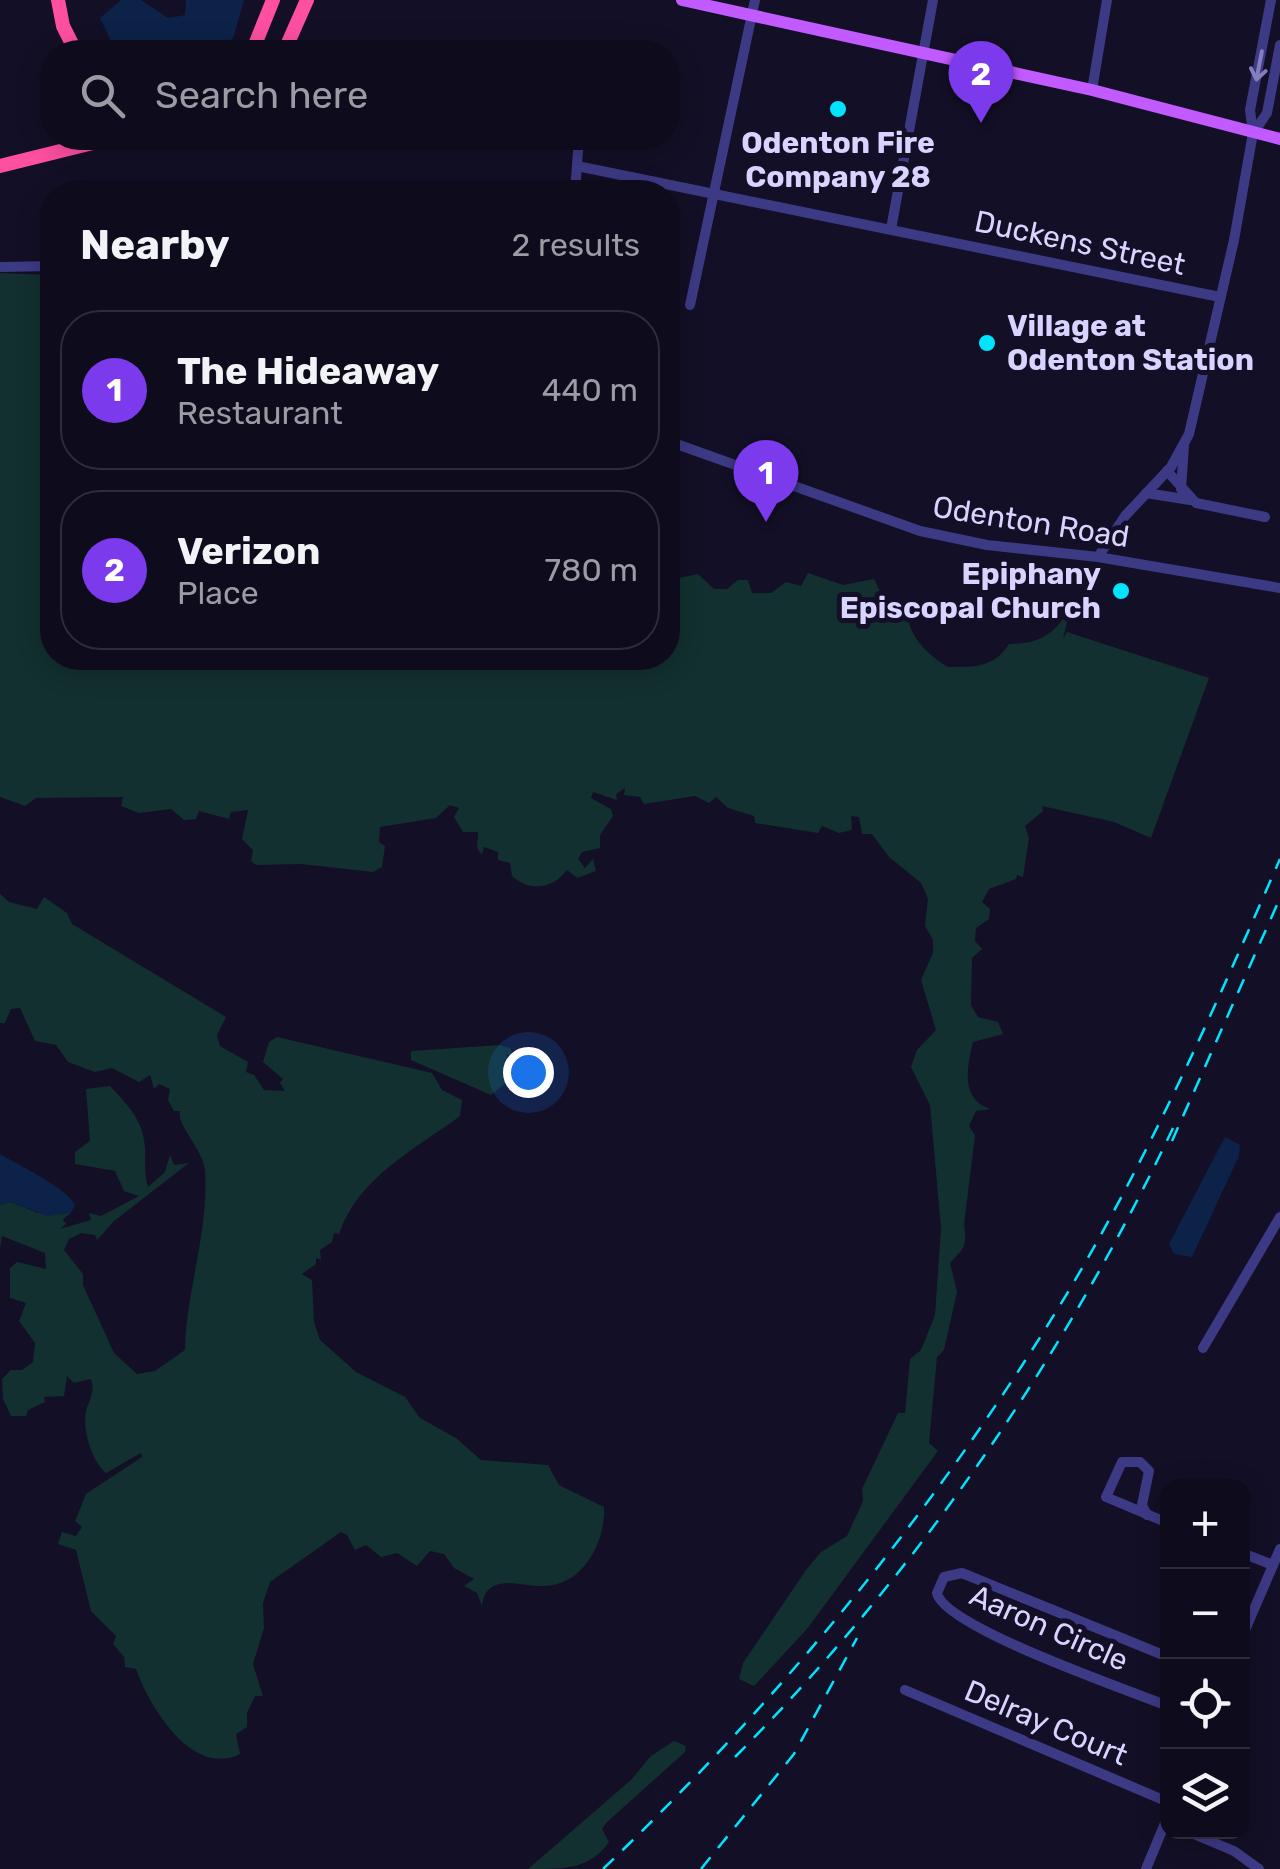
<!DOCTYPE html>
<html lang="en">
<head>
<meta charset="utf-8">
<style>
  body { margin:0; font-family:Rubik,sans-serif; background:#1c1929; color:#f1f3f6 }
  .controls { position:absolute; right:30px; bottom:30px; display:grid; overflow:hidden; border-radius:20px; box-shadow:0 5px 25px #0003 }
  .controls button { width:90px; height:90px; display:grid; place-items:center; padding:0; border:0; border-bottom:2px solid #2e2b3b; background:#0e0b1c; color:#f1f3f6; font:50px sans-serif }
  .you { position:absolute; left:528px; top:1072px; width:35px; height:35px; margin:-25px; border:8px solid #fff; border-radius:50%; background:#1a73e8; box-shadow:0 0 0 15px #1a73e833 }
  .badge { display:grid; place-items:center; width:65px; height:65px; border-radius:50%; background:#7c3aed; color:#fff; font-size:32px; font-weight:700 }
  .pin { position:absolute; translate:-50% -82px; filter:drop-shadow(0 2px 5px #0008) }
  .pin::after { content:''; position:absolute; top:52px; width:35px; height:30px; background:inherit; clip-path:polygon(0 0,100% 0,50% 100%) }
  .list { margin:0; padding:0; list-style:none }
  h2 { display:flex; justify-content:space-between; align-items:center; height:130px; margin:0; padding:0 40px; font-size:42px }
  h2 small { font-size:32px; font-weight:400; color:#9b9ba3 }
  .list li { display:grid; grid-template-columns:65px 1fr auto; gap:30px; align-items:center; box-sizing:border-box; height:160px; margin:0 20px 20px; padding:0 20px; border:2px solid #2e2b3b; border-radius:40px }
  .list b { display:block; font-size:38px; white-space:nowrap }
  .list p { margin:0; font-size:32px; white-space:nowrap; color:#9b9ba3 }
  .list em { font-size:32px; font-style:normal; color:#9b9ba3 }
  .icon { flex:none; width:55px; height:55px; fill:none; stroke:currentColor; stroke-width:2; stroke-linecap:round; stroke-linejoin:round }
  .map { position:relative; flex:none; width:1280px; height:1869px; overflow:hidden }
  .search { position:absolute; background:#0e0b1c; box-shadow:0 5px 25px #0003; left:40px; top:40px; width:640px; height:110px; display:flex; align-items:center; gap:25px; box-sizing:border-box; padding:0 35px; border-radius:40px; color:#9b9ba3; font-size:38px }
  .panel { position:absolute; background:#0e0b1c; box-shadow:0 5px 25px #0003; left:40px; top:180px; width:640px; height:490px; border-radius:40px }
  .map>svg:first-child { display:block }
  .green { fill:#12302f }
  .water { fill:#0c2248 }
  .lines { fill:none; stroke-linecap:round; stroke-linejoin:round }
  .minor { stroke:#3d3a85; stroke-width:10 }
  .major { stroke:#c25bff; stroke-width:12 }
  .highway { stroke:#ff4fa3; stroke-width:14 }
  .rail { stroke:#00e5ff; stroke-width:2.5; stroke-dasharray:15 12; stroke-linecap:butt }
  .oneway { stroke:#837fbc }
  .poi-dot { fill:#00e5ff; stroke:#130f26; stroke-width:4 }
  .labels { text-anchor:middle; dominant-baseline:central; stroke-width:10; stroke-linejoin:round; paint-order:stroke }
  .poi-label { font-size:30px; font-weight:bold; fill:#d9d4ff; stroke:#130f26 }
  .street-label { font-size:30px; fill:#d9d4ff; stroke:#130f26 }
</style>
</head>
<body>
<div class="map">
<svg width="1280" height="1869" viewBox="0 0 1280 1869">
  <rect width="100%" height="100%" fill="#130f26"/>
  <!-- green -->
  <g class="green">
    <path d="M 0,273 L 52,275 L 52,658 L 668,658 L 668,563 L 679,578 L 698,574 L 714,589 L 727,589 L 738,580 L 748,580 L 752,593 L 771,593 L 786,582 L 801,586 L 808,573 L 843,585 L 874,579 L 886,603 L 907,614 C 910,638 928,655 948,667 C 974,667 994,668 1009,644 C 1041,643 1052,636 1070,609 L 1063,639 L 1067,632 L 1209,678 L 1151,838 L 1114,822 L 1042,806 L 1043,811 L 1025,826 L 1029,838 L 1023,877 L 1017,875 L 1016,879 L 989,889 L 982,902 L 990,909 L 989,919 L 976,928 L 975,941 L 982,949 L 972,958 L 971,1005 L 978,1017 L 998,1022 L 1003,1034 L 973,1042 C 967,1067 960,1100 991,1109 L 976,1111 L 969,1126 L 975,1135 L 964,1225 C 968,1249 962,1249 950,1263 L 957,1292 L 944,1350 L 937,1357 L 929,1443 L 938,1451 L 807,1629 L 754,1686 L 739,1679 L 743,1663 L 806,1570 L 821,1552 L 847,1536 L 863,1501 L 862,1489 L 898,1413 L 905,1413 L 910,1359 L 921,1350 L 935,1315 L 941,1228 L 930,1105 L 911,1067 L 917,1050 L 936,1030 L 921,980 L 933,953 L 933,940 L 925,926 L 928,899 L 921,883 L 889,857 L 872,834 L 862,834 L 859,817 L 851,816 L 852,830 L 839,833 L 822,826 L 818,833 L 755,823 L 754,816 L 728,808 L 716,797 L 709,803 L 695,796 L 644,804 L 640,797 L 624,795 L 625,788 L 616,794 L 617,800 L 593,792 L 591,798 L 611,809 L 613,816 L 600,835 L 600,848 L 582,852 L 578,859 L 585,868 L 593,859 L 596,871 L 577,878 L 567,870 C 553,889 530,892 512,876 L 510,863 L 498,860 L 498,852 L 484,847 L 482,855 L 477,848 L 478,832 L 463,832 L 454,817 L 459,808 L 450,805 L 436,818 L 380,827 L 379,842 L 385,846 L 382,867 L 373,872 L 301,864 L 256,865 L 251,861 L 253,850 L 242,839 L 248,810 L 231,812 L 229,819 L 199,811 L 196,819 L 184,820 L 171,809 L 139,813 L 121,806 L 123,797 L 36,798 L 25,806 L 0,797 Z"/>
    <path d="M 0,894 L 9,902 L 37,909 L 44,897 L 67,913 L 72,924 L 226,1017 L 217,1035 L 220,1046 L 248,1062 L 246,1072 L 254,1075 L 264,1090 L 285,1091 L 280,1083 L 283,1079 L 263,1062 L 269,1042 L 277,1037 L 432,1073 L 442,1090 L 462,1100 L 460,1116 C 416,1149 359,1176 339,1234 L 334,1233 L 332,1242 L 320,1250 L 321,1260 L 316,1258 L 316,1264 L 302,1274 L 312,1280 L 314,1322 L 320,1340 L 356,1372 L 405,1397 L 420,1418 L 456,1438 L 481,1460 L 548,1465 L 559,1485 L 604,1507 C 606,1540 584,1585 545,1586 C 521,1587 486,1571 482,1606 L 477,1593 L 464,1586 L 474,1579 L 454,1568 L 444,1554 L 430,1551 L 417,1566 L 397,1553 L 381,1557 L 366,1545 L 355,1550 L 347,1535 L 341,1532 L 270,1582 L 263,1603 L 264,1628 L 253,1664 L 263,1696 L 255,1696 L 247,1713 L 247,1727 L 236,1734 L 240,1754 C 192,1778 149,1706 136,1669 L 125,1667 L 124,1657 L 113,1644 L 116,1636 L 91,1611 L 76,1550 L 58,1544 L 62,1532 L 76,1536 L 82,1527 L 75,1521 L 86,1494 L 142,1457 L 141,1453 L 106,1473 C 92,1462 82,1429 86,1411 C 90,1397 95,1393 91,1379 L 74,1383 L 67,1376 L 64,1396 L 44,1397 L 45,1402 L 28,1410 L 26,1416 L 11,1416 L 3,1399 L 2,1379 L 11,1370 L 22,1370 L 33,1362 L 35,1343 L 19,1321 L 26,1303 L 10,1298 L 10,1268 L 17,1262 L 46,1269 L 45,1253 L 2,1236 L 0,1248 L 0,1205 L 11,1202 L 38,1213 L 71,1213 L 63,1219 L 66,1224 L 60,1229 L 91,1220 L 89,1213 L 101,1216 L 139,1196 L 124,1191 L 115,1171 L 75,1164 L 75,1152 L 90,1141 L 86,1089 L 110,1086 C 125,1102 141,1118 144,1140 C 147,1157 143,1171 148,1187 L 165,1172 L 170,1155 L 174,1165 L 189,1163 L 114,1221 L 97,1240 L 95,1235 L 81,1233 L 69,1239 L 64,1250 L 83,1274 L 83,1285 L 114,1353 L 137,1374 L 155,1371 L 185,1350 C 186,1291 209,1232 205,1171 C 204,1150 176,1125 180,1111 L 174,1111 L 168,1100 L 170,1089 L 159,1084 L 154,1089 L 150,1075 L 139,1082 L 112,1068 L 95,1072 L 68,1062 L 56,1045 L 35,1041 L 20,1008 L 11,1009 L 5,1023 L 0,1023 Z"/>
    <polygon points="500,1045 510,1048 514,1057 506,1054 509,1063 515,1056 519,1061 523,1059 522,1070 491,1095 411,1060 411,1051"/>
    <path d="M 674,1741 L 686,1746 L 685,1752 L 606,1823 L 602,1829 L 609,1842 C 590,1869 566,1869 528,1869 L 631,1780 L 651,1756 Z"/>
  </g>
  <!-- water -->
  <g class="water">
    <polygon points="121,0 141,0 168,18 185,15 186,0 244,0 234,36 222,52 116,52 100,18"/>
    <polygon points="1225,1137 1240,1145 1239,1156 1192,1257 1174,1254 1169,1244"/>
    <path d="M 0,1154 C 19,1165 68,1189 75,1205 L 71,1213 L 47,1216 L 11,1202 L 0,1205 Z"/>
  </g>
  <g class="lines">
    <!-- minor -->
    <g class="minor">
      <polyline points="1092,90 1107,0"/>
      <polyline points="1254,132 1267,113 1280,45"/>
      <polyline points="577,166 1220,297"/>
      <polyline points="575,192 579,138"/>
      <polyline points="891,229 933,0"/>
      <polyline points="0,267 52,266"/>
      <polyline points="690,305 755,0"/>
      <polyline points="668,441 920,531 987,545 1098,557 1280,588"/>
      <polyline points="1167,471 1196,503 1265,517"/>
      <polyline points="1181,489 1184,446"/>
      <polyline points="1146,493 1190,500"/>
      <polyline points="1098,557 1125,516 1171,467 1189,434 1234,240 1253,133 1250,110 1271,0"/>
      <polyline points="1203,1348 1280,1217"/>
      <polyline points="1147,1515 1142,1505 1149,1471 1140,1462 1122,1462 1106,1497 1168,1523"/>
      <polyline points="1242,1553 1273,1565"/>
      <polyline points="1242,1637 1280,1549"/>
      <path d="M 1168,1657 L 962,1573 L 944,1577 L 937,1593 C 944,1627 1128,1690 1168,1706"/>
      <polyline points="905,1690 1168,1802"/>
      <polyline points="1189,1832 1234,1851 1259,1869"/>
      <polyline points="1146,1869 1168,1816"/>
    </g>
    <!-- major -->
    <polyline class="major" points="682,0 1092,90 1280,139"/>
    <!-- highway -->
    <g class="highway">
      <polyline points="58,0 63,26 76,52"/>
      <polyline points="252,52 273,0"/>
      <polyline points="284,52 307,0"/>
      <polyline points="0,166 113,138"/>
    </g>
    <!-- rail -->
    <g class="rail">
      <polyline points="1172,1141 1280,898"/>
      <path d="M 735,1757 C 915,1576 1064,1358 1173,1128"/>
      <path d="M 603,1869 C 784,1696 942,1502 1071,1287 C 1152,1150 1216,1005 1280,859"/>
      <polyline points="701,1869 794,1754 857,1638"/>
    </g>
  </g>
  <!-- one-way arrows -->
  <defs><path id="oneway-shaft" d="M-6 0H5M1.5-3L5.5 0L1.5 3" fill="none" stroke-width="1.6" stroke-linecap="round" stroke-linejoin="round" transform="scale(2.5)"/></defs>
  <use class="oneway" href="#oneway-shaft" transform="translate(1259 66) rotate(101)"/>
  <!-- markers -->
  <g class="poi-dot">
    <circle cx="838" cy="109" r="10"/>
    <circle cx="987" cy="343" r="10"/>
    <circle cx="1121" cy="591" r="10"/>
  </g>
  <g class="labels">
    <!-- poi labels -->
    <g class="poi-label">
      <text x="838" y="143">Odenton Fire<tspan x="838" dy="34">Company 28</tspan></text>
      <text x="1007" y="326" text-anchor="start">Village at<tspan x="1007" dy="34">Odenton Station</tspan></text>
      <text x="1101" y="574" text-anchor="end">Epiphany<tspan x="1101" dy="34">Episcopal Church</tspan></text>
    </g>
    <!-- street labels -->
    <g class="street-label">
      <text transform="translate(1080 243) rotate(12)">Duckens Street</text>
      <text transform="translate(1031 522) rotate(9)">Odenton Road</text>
      <text transform="translate(1049 1628) rotate(24)">Aaron Circle</text>
      <text transform="translate(1046 1723) rotate(23)">Delray Court</text>
    </g>
  </g>
</svg>
<div class="controls">
<button>+</button>
<button>−</button>
<button><svg class="icon" aria-label="locate" viewBox="0 0 24 24"><circle cx="12" cy="12" r="6"/><path d="M12 2v4M12 18v4M2 12h4M18 12h4"/></svg></button>
<button><svg class="icon" aria-label="layers" viewBox="0 0 24 24"><path d="M12 4l9 5-9 5-9-5zM3 14l9 5 9-5"/></svg></button>
</div>
<div class="you"></div>
<div class="pin badge" style="left:766px;top:522px">1</div>
<div class="pin badge" style="left:981px;top:123px">2</div>
<div class="search"><svg class="icon" aria-label="search" viewBox="0 0 24 24"><circle cx="10" cy="10" r="6"/><path d="M15 15l6 6"/></svg>Search here</div>
<section class="panel">
<h2>Nearby<small>2 results</small></h2>
<ul class="list">
<li><span class="badge">1</span><div><b>The Hideaway</b><p>Restaurant</p></div><em>440 m</em></li>
<li><span class="badge">2</span><div><b>Verizon</b><p>Place</p></div><em>780 m</em></li>
</ul>
</section>
</div>
</body>
</html>
